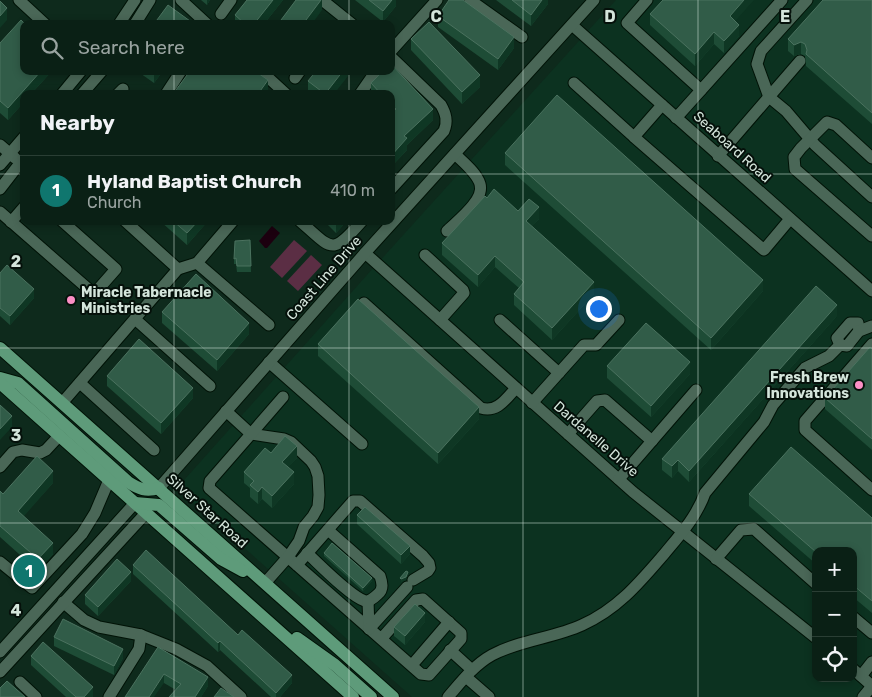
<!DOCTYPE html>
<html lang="en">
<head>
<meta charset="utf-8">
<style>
  body { margin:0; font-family:Rubik,sans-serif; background:#182d22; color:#f1f3f6 }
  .controls { position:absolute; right:15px; bottom:15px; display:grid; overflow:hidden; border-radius:10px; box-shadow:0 2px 8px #0003 }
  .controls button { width:45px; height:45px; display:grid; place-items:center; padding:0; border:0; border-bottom:1px solid #2a3e34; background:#0a2015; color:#f1f3f6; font:25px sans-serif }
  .you { position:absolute; left:598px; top:308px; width:18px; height:18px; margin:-12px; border:4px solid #fff; border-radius:50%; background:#1a73e8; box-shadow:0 0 0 8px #1a73e833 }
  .badge { display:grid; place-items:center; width:32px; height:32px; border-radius:50%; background:#0f766e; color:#fff; font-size:16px; font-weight:700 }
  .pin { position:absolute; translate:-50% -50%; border:2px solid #fff; box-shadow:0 1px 5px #0006 }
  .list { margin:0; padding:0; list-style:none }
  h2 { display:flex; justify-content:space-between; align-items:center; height:65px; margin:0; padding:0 20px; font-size:21px }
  h2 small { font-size:16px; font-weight:400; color:#99a3a0 }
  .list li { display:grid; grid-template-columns:32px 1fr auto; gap:15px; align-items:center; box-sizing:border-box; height:70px; padding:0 20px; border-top:1px solid #2a3e34 }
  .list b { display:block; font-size:19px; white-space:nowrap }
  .list p { margin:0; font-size:16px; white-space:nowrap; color:#99a3a0 }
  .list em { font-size:16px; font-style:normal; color:#99a3a0 }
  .icon { flex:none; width:28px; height:28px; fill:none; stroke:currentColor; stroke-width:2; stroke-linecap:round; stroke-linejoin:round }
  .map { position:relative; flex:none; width:872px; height:697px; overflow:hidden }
  .search { position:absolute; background:#0a2015; box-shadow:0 2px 8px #0003; left:20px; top:20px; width:375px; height:55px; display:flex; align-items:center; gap:12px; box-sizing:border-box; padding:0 18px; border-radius:10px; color:#99a3a0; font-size:19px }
  .panel { position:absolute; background:#0a2015; box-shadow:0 2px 8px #0003; left:20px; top:90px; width:375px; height:135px; border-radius:10px }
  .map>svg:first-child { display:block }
  .built { fill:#0c3220; fill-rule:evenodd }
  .green { fill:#5b2e44 }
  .water { fill:#1c000f }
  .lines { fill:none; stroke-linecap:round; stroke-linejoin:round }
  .minor-casing { stroke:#001206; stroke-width:13 }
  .major-casing { stroke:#001206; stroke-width:14 }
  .minor { stroke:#4a6757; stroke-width:11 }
  .major { stroke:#5e9b7a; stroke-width:12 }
  .wall { fill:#1e4c36 }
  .shaded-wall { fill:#0f3724 }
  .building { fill:#315c48; stroke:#4b725f }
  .grid { fill:none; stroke:#d4e5db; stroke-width:1; stroke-opacity:0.55 }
  .poi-dot { fill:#fb8fc5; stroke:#05100a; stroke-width:2 }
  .labels { text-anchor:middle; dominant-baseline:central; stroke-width:4; stroke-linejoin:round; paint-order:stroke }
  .street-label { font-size:14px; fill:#d4e5db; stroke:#05100a }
  .poi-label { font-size:14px; font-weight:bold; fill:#d4e5db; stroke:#05100a; text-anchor:start }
  .grid-label { font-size:16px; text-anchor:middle; font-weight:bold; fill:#d4e5db; stroke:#05100a; stroke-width:4; stroke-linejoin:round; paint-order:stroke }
</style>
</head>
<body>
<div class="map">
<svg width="872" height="697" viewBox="0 0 872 697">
  <rect width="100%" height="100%" fill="#0e2a1c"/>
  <!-- built -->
  <path class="built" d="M 616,0 L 872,0 L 872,697 L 412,697 L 177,488 L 367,275 ZM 816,551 L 853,551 L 853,678 L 816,678 Z"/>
  <!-- green -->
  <g class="green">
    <polygon points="294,240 307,251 282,278 270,267"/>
    <polygon points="311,255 322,265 298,291 287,281"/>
  </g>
  <!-- water -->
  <polygon class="water" points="272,226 280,233 267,248 265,248 259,241"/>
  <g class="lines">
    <defs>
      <g id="minor">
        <polyline points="19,0 45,24"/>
        <polyline points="181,0 207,24"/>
        <polyline points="322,0 352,24"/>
        <polyline points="470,0 522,37"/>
        <polyline points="647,0 627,23 701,90"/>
        <polyline points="807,0 761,51 757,64 769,97 786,111 815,145 872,197"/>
        <polyline points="221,14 231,0"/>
        <polyline points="119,24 135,0"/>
        <polyline points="135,24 150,0"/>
        <polyline points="572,25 872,291"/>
        <polyline points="391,51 437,0"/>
        <path d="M 391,57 L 441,105 C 446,114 448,121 444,131 L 391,189"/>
        <polyline points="261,71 286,94"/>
        <polyline points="295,78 300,71"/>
        <polyline points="574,83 634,137"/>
        <polyline points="62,94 81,71"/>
        <polyline points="82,94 102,71"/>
        <polyline points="118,94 123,89"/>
        <polyline points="166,94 181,71"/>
        <polyline points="360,94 376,71"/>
        <polyline points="662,105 634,137 764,250 790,219"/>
        <polyline points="676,118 782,0"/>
        <polyline points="0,145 15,158"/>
        <polyline points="718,156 800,61"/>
        <polyline points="872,158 836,125 827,122 801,148 794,157 795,169 872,236"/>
        <polyline points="0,165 24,137"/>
        <polyline points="0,189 24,158"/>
        <polyline points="0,212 94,294 116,269 62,221"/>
        <path d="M 300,221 C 333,250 331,256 362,221"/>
        <polyline points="11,222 24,207"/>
        <path d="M 447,231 C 457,221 485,200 480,184 C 477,173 463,162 455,154"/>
        <polyline points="365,253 633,492 816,638"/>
        <polyline points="425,255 463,290 464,293 440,320"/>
        <polyline points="197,263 233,221"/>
        <polyline points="178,269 197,263 269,325"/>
        <path d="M 364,303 L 481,408 C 497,413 506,399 516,388"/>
        <polyline points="135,319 210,386"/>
        <polyline points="500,320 559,373"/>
        <polyline points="872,344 805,421 805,430 872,490"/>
        <polyline points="840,345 837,338 850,323 858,323 859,331"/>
        <polyline points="269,362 362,444"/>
        <polyline points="80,383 154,450"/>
        <polyline points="62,403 178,269 125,221"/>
        <polyline points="532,403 584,345 596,345 619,320"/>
        <polyline points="226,411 251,434 210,481 209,488 421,674 429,675 461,639 461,633 423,599 416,600 381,639"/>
        <polyline points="251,434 284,439 291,442 311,461 315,467 318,476 319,495 318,507 313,516 304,527 299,541 288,557 265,583"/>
        <polyline points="251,434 283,397"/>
        <polyline points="568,434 597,401 605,400 652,441"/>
        <polyline points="0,467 13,452 22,450 40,453 46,450 59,436"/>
        <polyline points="619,479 696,390"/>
        <polyline points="159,488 365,253 594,0"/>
        <path d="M 307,553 C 320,565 350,596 365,601 C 369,602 375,597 378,594 C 384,589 382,582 380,576 L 328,530"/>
        <polyline points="716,559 741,530 754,529 816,584"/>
        <polyline points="0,562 32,588 82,534 95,513 109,480"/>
        <polyline points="297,565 353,501 360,501 423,556 429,563 430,568 428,571 413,580"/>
        <polyline points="368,601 369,629"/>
        <polyline points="63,602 84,620 99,627 141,635 176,649 207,666 241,697"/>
        <polyline points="853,617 872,633"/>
        <polyline points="369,629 407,587"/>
        <polyline points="450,650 472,670"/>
        <polyline points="0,652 135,503"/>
        <polyline points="412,665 449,622"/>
        <polyline points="853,669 872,686"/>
        <polyline points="0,672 146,513"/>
        <polyline points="861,676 872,662"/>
        <polyline points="466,677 489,697"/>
        <polyline points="20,682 36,697"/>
        <polyline points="109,697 139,649 141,635"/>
        <path d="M 448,697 C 461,682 474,665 492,655 C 520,640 554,638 582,625 C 618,609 640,582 665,553 C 680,535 697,516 705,493 L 764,422 L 773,405 L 805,368 L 829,356 L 840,345 L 847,346 L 859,331 L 872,326"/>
        <polyline points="863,697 872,686"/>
      </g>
      <g id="major">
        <polyline points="0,348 393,697"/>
        <path d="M 0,378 L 18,383 L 128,482 C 139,489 146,492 159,488"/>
        <polyline points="0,383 353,697"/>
        <polyline points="135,503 159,505 221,559 243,571"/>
        <polyline points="297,638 335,665 371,697"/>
      </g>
    </defs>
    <!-- minor casing -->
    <use href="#minor" class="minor-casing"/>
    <!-- major casing -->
    <use href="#major" class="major-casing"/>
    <!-- minor -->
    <use href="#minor" class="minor"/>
    <!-- major -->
    <use href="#major" class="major"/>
  </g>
  <!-- wall -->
  <g class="wall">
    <polygon points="201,0 210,0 207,5"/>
    <polygon points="247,0 283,0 264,24 235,24 235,15"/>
    <polygon points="355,0 396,0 396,6 383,22"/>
    <polygon points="496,0 548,0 548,4 531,26"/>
    <polygon points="872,0 872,124 806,66 805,56 801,54 794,56 788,51 788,39"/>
    <polygon points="650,14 735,21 739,36 724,53 714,44 695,66 650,25"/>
    <polygon points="438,16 514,48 498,70 438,27"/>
    <polygon points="411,39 480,87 462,104 411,50"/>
    <polygon points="0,43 24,71 52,71 31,94 24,94 24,102 8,120 0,113"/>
    <polygon points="391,64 433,109 433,120 407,145 407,150 391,167 391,94 371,94 371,83 383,71 391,71"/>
    <polygon points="137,71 163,71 154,83"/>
    <polygon points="308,81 334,94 310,94 308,92"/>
    <polygon points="505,153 763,291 711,350 505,165"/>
    <polygon points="487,198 518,211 539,219 532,226 594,294 552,340 514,305 514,294 519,288 495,267 478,287 442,255 442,243"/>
    <polygon points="160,221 208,221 187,245"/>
    <polygon points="324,221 347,221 336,233"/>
    <polygon points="250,240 251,272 237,272 236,264 234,264 234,259"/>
    <polygon points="0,273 34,298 10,325 0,316"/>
    <polygon points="162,312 249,334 217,371 162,323"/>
    <polygon points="837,316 689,482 678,471 672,478 662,470 662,459"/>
    <polygon points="318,344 479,419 438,464 318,356"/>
    <polygon points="872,349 872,450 825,409 825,398"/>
    <polygon points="607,366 690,374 651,417 607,378"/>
    <polygon points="107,376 193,398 161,434 107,386"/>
    <polygon points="271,453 297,458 288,467 294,484 272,508 262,499 258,504 250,497 250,488 244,483 244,472"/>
    <polygon points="53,483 23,516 53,554 38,571 0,537 0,491 3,494"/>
    <polygon points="749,494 872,518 872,613 853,597 853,551 816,551 816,564 749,506"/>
    <polygon points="357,515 410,554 401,564 357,524"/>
    <polygon points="324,553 372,581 363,591 324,556"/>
    <polygon points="133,565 238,635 292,683 280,697 271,697 220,650 218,652 133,574"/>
    <polygon points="131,581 98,616 85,604 85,595"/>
    <polygon points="425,622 405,645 394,636 394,627"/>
    <polygon points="54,637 123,658 114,675 54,646"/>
    <polygon points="158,647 208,686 201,697 169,697 176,690 164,683"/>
    <polygon points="31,656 93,696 92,697 66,697 31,665"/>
  </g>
  <!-- shaded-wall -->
  <g class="shaded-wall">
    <polygon points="207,0 210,0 207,5"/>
    <polygon points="273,0 283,0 264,24 254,24"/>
    <polygon points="321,0 322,0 322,10 312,24 303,24"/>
    <polygon points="392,0 396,0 396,6 383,22 383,11"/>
    <polygon points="542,0 548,0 548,4 531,26 531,15"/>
    <polygon points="744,0 754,0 730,27 730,16"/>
    <polygon points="7,8 7,20 0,28 0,16"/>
    <polygon points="739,25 739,36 724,53 724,41"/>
    <polygon points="714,32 714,44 695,66 695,54"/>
    <polygon points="514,37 514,48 498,70 498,59"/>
    <polygon points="801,42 801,54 794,56 794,45"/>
    <polygon points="41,71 52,71 31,94 24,94 24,102 8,120 8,108"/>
    <polygon points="155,71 163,71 154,83 154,72"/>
    <polygon points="343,71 352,71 334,94 325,94"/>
    <polygon points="480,75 480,87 462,104 462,92"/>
    <polygon points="268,80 268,92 267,94 258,94"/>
    <polygon points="433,109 433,120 407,145 407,150 391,167 391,156 404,136"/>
    <polygon points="539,207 539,219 526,233 526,221"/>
    <polygon points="198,221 208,221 187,245 187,233"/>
    <polygon points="336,221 347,221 336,233"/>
    <polygon points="495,256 495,267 478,287 478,275"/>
    <polygon points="763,280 763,291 711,350 711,338"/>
    <polygon points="594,282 594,294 552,340 552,328"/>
    <polygon points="34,289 34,298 10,325 10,316"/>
    <polygon points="837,305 837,316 689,482 689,471"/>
    <polygon points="249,323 249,334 217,371 217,360"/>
    <polygon points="690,362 690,374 651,417 651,406"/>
    <polygon points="193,388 193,398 161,434 161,423"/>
    <polygon points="479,407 479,419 438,464 438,453"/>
    <polygon points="12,416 12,427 0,440 0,429"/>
    <polygon points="297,446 297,458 282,474 282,462"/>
    <polygon points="678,460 678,471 672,478 672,466"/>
    <polygon points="53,471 53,483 18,523 18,511"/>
    <polygon points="294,472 294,484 272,508 272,496"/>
    <polygon points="262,487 262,499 258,504 258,492"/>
    <polygon points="53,543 53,554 38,571 38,559"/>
    <polygon points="410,546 410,554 401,564 401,555"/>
    <polygon points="131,572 131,581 98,616 98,607"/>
    <polygon points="408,572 408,575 406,580 401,582 401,579"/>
    <polygon points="372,578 372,581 363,591 363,588"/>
    <polygon points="425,613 425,622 405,645 405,636"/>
    <polygon points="220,641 220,650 218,652 218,643"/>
    <polygon points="123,649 123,658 114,675 114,666"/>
    <polygon points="164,674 164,683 154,697 149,697"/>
    <polygon points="292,675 292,683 280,697 276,697 276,693"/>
    <polygon points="208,677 208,686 201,697 195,697"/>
    <polygon points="93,687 93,696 92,697 84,697"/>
  </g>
  <!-- building -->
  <g class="building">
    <polygon points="247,0 273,0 254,24 245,24 235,15"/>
    <polygon points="296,0 321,0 303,24 278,24"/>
    <polygon points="369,0 392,0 383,11"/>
    <polygon points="449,0 463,0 514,37 498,59 438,16"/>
    <polygon points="512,0 542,0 531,15"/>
    <polygon points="663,0 744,0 730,16 739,25 724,41 714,32 695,54 650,14"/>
    <polygon points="823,0 872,0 872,113 806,54 807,50 805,44 801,42 794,45 788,39"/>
    <polygon points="0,1 7,8 0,16"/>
    <polygon points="168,5 190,21 188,24 154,24"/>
    <polygon points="21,20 25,24 24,24 24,71 41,71 8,108 0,101 0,43"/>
    <polygon points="429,22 480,75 462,92 411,39"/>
    <polygon points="391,64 433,109 404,136 407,138 391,156 391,114 396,109 391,104 391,94 381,94 371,83 383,71 391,71"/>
    <polygon points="190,71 255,71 268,80 258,94 173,94"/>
    <polygon points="316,71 343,71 325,94 308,81"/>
    <polygon points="137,90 141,94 133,94"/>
    <polygon points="557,95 763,280 711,338 505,153"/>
    <polygon points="494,189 518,211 529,199 539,207 526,221 594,282 552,328 514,294 524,282 495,256 478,275 442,243 485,196 487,198"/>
    <polygon points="173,221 198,221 187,233"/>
    <polygon points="250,240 251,266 237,266 236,258 234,259 235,241"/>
    <polygon points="7,265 34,289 10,316 0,308 0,273"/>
    <polygon points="196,274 249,323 217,360 162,312"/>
    <polygon points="816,286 837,305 689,471 678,460 672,466 662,459"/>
    <polygon points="358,299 479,407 438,453 318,344"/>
    <polygon points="646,323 690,362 651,406 607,366"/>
    <polygon points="139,339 193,388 161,423 107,376"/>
    <polygon points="870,347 872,349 872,439 825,398"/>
    <polygon points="0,405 12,416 0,429"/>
    <polygon points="285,436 297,446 282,462 294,472 272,496 262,487 258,492 250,485 254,481 244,472 265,448 271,453"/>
    <polygon points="791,447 872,518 872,601 853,585 853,551 816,551 816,552 749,494"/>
    <polygon points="37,456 53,471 18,511 53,543 38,559 0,526 0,491 3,494"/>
    <polygon points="365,507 410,546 401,555 357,515"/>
    <polygon points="332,543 372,578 363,588 324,553"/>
    <polygon points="146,550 238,635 242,630 292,675 276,693 220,641 218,643 133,565"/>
    <polygon points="117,559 131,572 98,607 85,595"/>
    <polygon points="406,571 408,572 406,577 401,579 400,578"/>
    <polygon points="415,604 425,613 405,636 394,627"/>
    <polygon points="63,619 123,649 114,666 54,637"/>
    <polygon points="43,642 93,687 84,697 76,697 31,656"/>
    <polygon points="158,647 208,677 195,697 169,697 181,684 164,674 149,697 125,697"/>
    <polygon points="7,681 25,697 0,697 0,688"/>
    <polygon points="221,688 234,697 214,697"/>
  </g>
  <!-- grid -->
  <path class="grid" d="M 174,0 L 174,24M 349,0 L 349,24M 523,0 L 523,697M 698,0 L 698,697M 174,71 L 174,94M 349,71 L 349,94M 0,174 L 24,174M 391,174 L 872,174M 174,221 L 174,697M 349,221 L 349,697M 0,348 L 872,348M 0,523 L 872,523"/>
  <!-- markers -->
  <g class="poi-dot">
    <circle cx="71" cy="300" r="5"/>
    <circle cx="859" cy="385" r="5"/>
  </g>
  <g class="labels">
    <!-- street labels -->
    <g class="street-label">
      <text transform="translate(732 147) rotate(42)">Seaboard Road</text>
      <text transform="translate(324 278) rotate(-49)">Coast Line Drive</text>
      <text transform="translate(596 439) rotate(41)">Dardanelle Drive</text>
      <text transform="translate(207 511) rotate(42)">Silver Star Road</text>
    </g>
    <!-- poi labels -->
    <g class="poi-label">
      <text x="81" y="292">Miracle Tabernacle<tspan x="81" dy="16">Ministries</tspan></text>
      <text x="849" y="377" text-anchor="end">Fresh Brew<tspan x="849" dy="16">Innovations</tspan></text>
    </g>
  </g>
  <g class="grid-label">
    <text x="436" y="22">C</text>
    <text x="610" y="22">D</text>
    <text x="785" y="22">E</text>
    <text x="16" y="267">2</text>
    <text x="16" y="441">3</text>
    <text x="16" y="616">4</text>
  </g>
</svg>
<div class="controls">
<button>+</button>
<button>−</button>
<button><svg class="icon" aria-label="locate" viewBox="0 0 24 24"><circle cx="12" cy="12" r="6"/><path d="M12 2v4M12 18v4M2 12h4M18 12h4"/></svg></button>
</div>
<div class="you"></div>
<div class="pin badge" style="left:29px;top:571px">1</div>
<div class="search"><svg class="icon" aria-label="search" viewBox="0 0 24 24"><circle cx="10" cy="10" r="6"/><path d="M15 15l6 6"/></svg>Search here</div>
<section class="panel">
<h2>Nearby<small></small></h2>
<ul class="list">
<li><span class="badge">1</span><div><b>Hyland Baptist Church</b><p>Church</p></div><em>410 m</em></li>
</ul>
</section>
</div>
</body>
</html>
